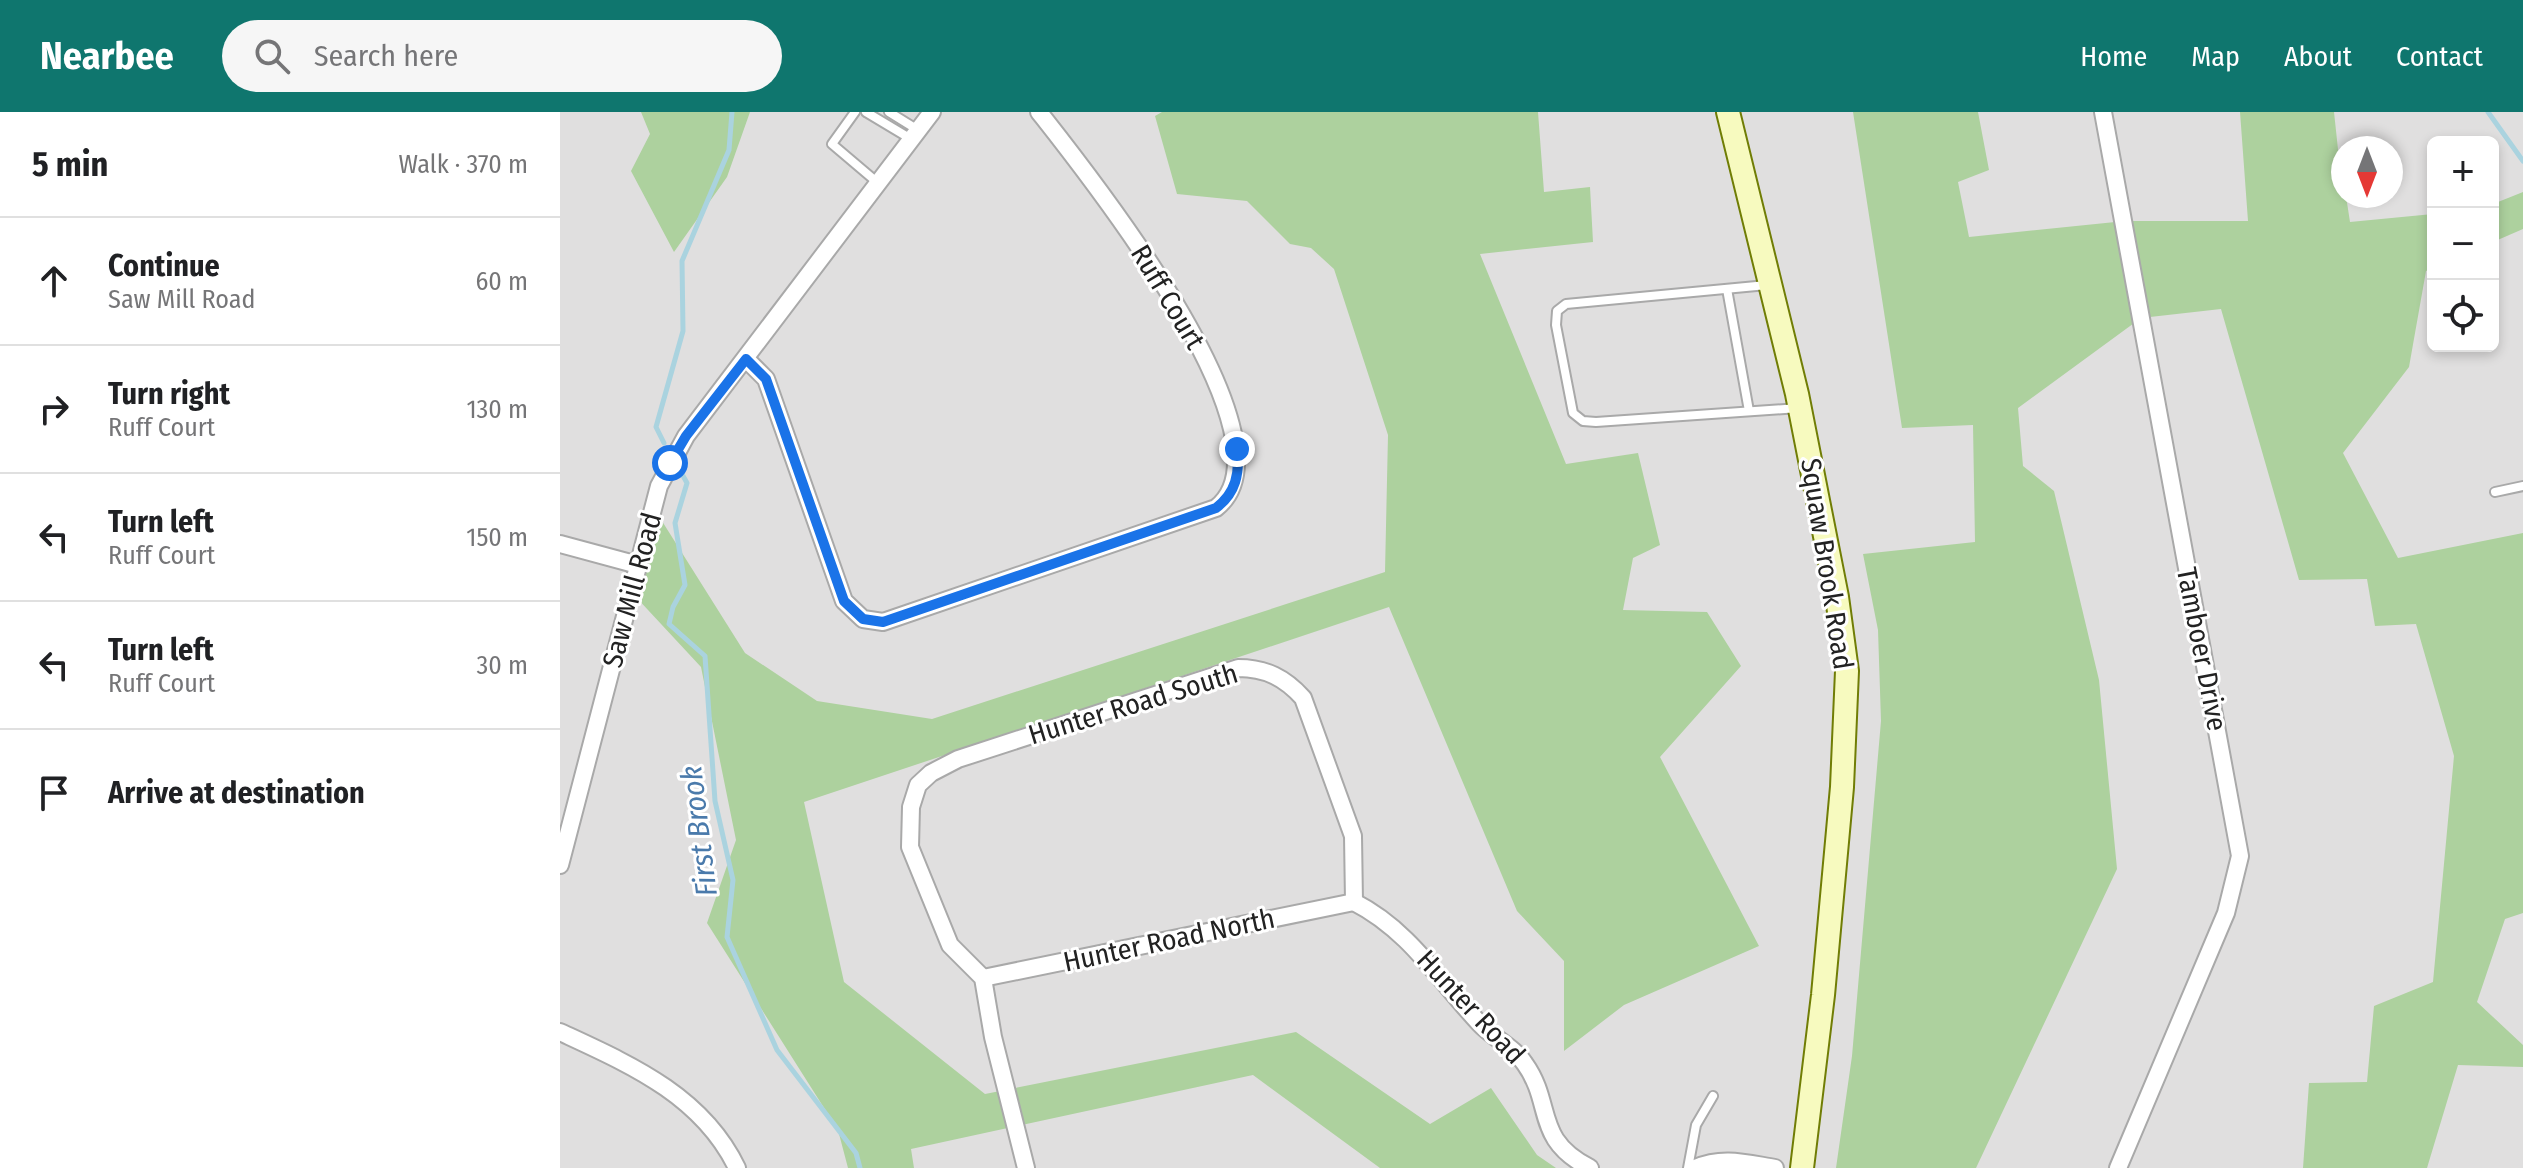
<!DOCTYPE html>
<html lang="en">
<head>
<meta charset="utf-8">
<style>
  body { margin:0; font-family:"Fira Sans Condensed",sans-serif; background:#f6f6f6; color:#202124 }
  .controls { position:absolute; right:24px; top:24px; display:grid; overflow:hidden; border-radius:12px; box-shadow:0 4px 12px #0003 }
  .controls button { width:72px; height:72px; display:grid; place-items:center; padding:0; border:0; border-bottom:2px solid #e0e0e0; background:#fff; color:#202124; font:40px sans-serif }
  .compass { position:absolute; left:1771px; top:24px; width:72px; height:72px; border-radius:50%; background:#fff; box-shadow:0 4px 12px #0003; rotate:180deg }
  .stop { position:absolute; width:24px; height:24px; margin:-18px; border:6px solid #1a73e8; border-radius:50%; background:#fff }
  .stop.end { background:#1a73e8; border-color:#fff; box-shadow:0 2px 8px #0008 }
  .list { margin:0; padding:0; list-style:none }
  h2 { display:flex; justify-content:space-between; align-items:center; height:104px; margin:0; padding:0 32px; font-size:34px }
  h2 small { font-size:26px; font-weight:400; color:#757577 }
  .list li { display:grid; grid-template-columns:52px 1fr auto; gap:24px; align-items:center; box-sizing:border-box; height:128px; padding:0 32px; border-top:2px solid #e0e0e0 }
  .list b { display:block; font-size:30px; white-space:nowrap }
  .list p { margin:0; font-size:26px; white-space:nowrap; color:#757577 }
  .list em { font-size:26px; font-style:normal; color:#757577 }
  .icon { flex:none; width:44px; height:44px; fill:none; stroke:currentColor; stroke-width:2; stroke-linecap:round; stroke-linejoin:round }
  .map { position:relative; flex:none; width:1963px; height:1056px; overflow:hidden }
  header { display:flex; align-items:center; gap:48px; box-sizing:border-box; height:112px; padding:0 40px; background:#0f766e; color:#fff }
  header strong { font-size:38px }
  nav { display:flex; gap:44px; margin-inline-start:auto; font-size:28px }
  .search { width:560px; height:72px; background:#f6f6f6; display:flex; align-items:center; gap:20px; box-sizing:border-box; padding:0 28px; border-radius:44px; color:#757577; font-size:30px }
  main { display:flex }
  aside { flex:1; background:#fff }
  .map>svg:first-child { display:block }
  .residential { fill:#e0dfdf; fill-rule:evenodd }
  .forest { fill:#add19e }
  .lines { fill:none; stroke-linecap:round; stroke-linejoin:round }
  .stream { stroke:#aad3df; stroke-width:5 }
  .lane-casing { stroke:#a9a9a9; stroke-width:12 }
  .street-casing { stroke:#a9a9a9; stroke-width:20 }
  .secondary-casing { stroke:#707d05; stroke-width:26 }
  .lane { stroke:#fff; stroke-width:8 }
  .street { stroke:#fff; stroke-width:16 }
  .secondary { stroke:#f7fabf; stroke-width:22 }
  .route { stroke:#1a73e8; stroke-width:10 }
  .labels { text-anchor:middle; dominant-baseline:central; stroke-width:6; stroke-linejoin:round; paint-order:stroke }
  .street-label { font-size:28px; fill:#222; stroke:#fff }
  .water-label { font-size:30px; font-style:italic; fill:#4a7aab; stroke:#fff }
</style>
</head>
<body>
<header>
<strong>Nearbee</strong>
<div class="search"><svg class="icon" aria-label="search" viewBox="0 0 24 24"><circle cx="10" cy="10" r="6"/><path d="M15 15l6 6"/></svg>Search here</div>
<nav><a>Home</a><a>Map</a><a>About</a><a>Contact</a></nav>
</header>
<main>
<aside>
<h2>5 min<small>Walk · 370 m</small></h2>
<ul class="list">
<li><svg class="icon" aria-label="ahead" viewBox="0 0 24 24"><path d="M12 20V5M6 11l6-6 6 6"/></svg><div><b>Continue</b><p>Saw Mill Road</p></div><em>60 m</em></li>
<li><svg class="icon" aria-label="right" viewBox="0 0 24 24"><path d="M7 20v-9h11M14 6l5 5-5 5"/></svg><div><b>Turn right</b><p>Ruff Court</p></div><em>130 m</em></li>
<li><svg class="icon" aria-label="left" viewBox="0 0 24 24"><path d="M17 20v-9H6M10 6l-5 5 5 5"/></svg><div><b>Turn left</b><p>Ruff Court</p></div><em>150 m</em></li>
<li><svg class="icon" aria-label="left" viewBox="0 0 24 24"><path d="M17 20v-9H6M10 6l-5 5 5 5"/></svg><div><b>Turn left</b><p>Ruff Court</p></div><em>30 m</em></li>
<li><svg class="icon" aria-label="arrive" viewBox="0 0 24 24"><path d="M6 21V4h12l-3 4 3 4H6"/></svg><div><b>Arrive at destination</b></div></li>
</ul>
</aside>
<div class="map">
<svg width="1963" height="1056" viewBox="0 0 1963 1056">
  <rect width="100%" height="100%" fill="#f2efe9"/>
  <!-- residential -->
  <path class="residential" d="M 0,0 L 1963,0 L 1963,1056 L 0,1056 ZM 1873,30 L 1933,30 L 1933,234 L 1873,234 ZM 1783,36 L 1831,36 L 1831,84 L 1783,84 Z"/>
  <!-- forest -->
  <g class="forest">
    <polygon points="81,0 190,0 167,65 114,140 71,59 90,22"/>
    <polygon points="602,0 978,0 984,80 1030,75 1033,130 920,142 1006,352 1078,341 1100,433 1073,446 1063,498 1147,500 1181,554 1100,645 1199,834 1064,893 1004,939 1004,849 957,799 829,495 244,690 284,870 425,982 736,920 870,1012 931,976 977,1043 996,1056 820,1056 693,963 351,1037 354,1056 288,1056 278,1018 147,811 176,728 141,555 75,484 95,398 185,541 257,589 372,607 825,460 828,323 774,157 751,136 730,132 687,89 617,82 595,4"/>
    <polygon points="1293,0 1418,0 1429,58 1398,70 1409,125 1565,109 1688,109 1680,0 1774,0 1783,84 1786,84 1790,110 1873,102 1873,156 1866,159 1849,255 1783,341 1838,446 1963,421 1963,801 1945,807 1917,890 1963,933 1963,955 1898,953 1867,1056 1743,1056 1749,971 1807,970 1814,894 1873,870 1894,644 1856,512 1815,514 1807,467 1739,468 1661,197 1581,206 1458,296 1463,354 1494,379 1539,568 1557,757 1416,1056 1276,1056 1292,944 1321,609 1318,518 1303,442 1415,430 1413,313 1342,316"/>
    <polygon points="1963,80 1963,117 1933,130 1933,92"/>
  </g>
  <g class="lines">
    <!-- stream -->
    <g class="stream">
      <polyline points="1928,0 1963,49"/>
      <polyline points="104,331 96,315 123,219 122,149 169,38 172,0"/>
      <polyline points="122,362 127,371 115,411 125,473 113,495 109,512 145,544 155,689 173,768 167,825 217,938 296,1041 300,1056"/>
    </g>
    <defs>
      <g id="lane">
        <polyline points="295,0 272,32 318,71"/>
        <polyline points="306,0 351,27"/>
        <polyline points="329,0 358,18"/>
        <polyline points="1207,173 1006,192 997,199 996,213 1013,301 1023,309 1036,310 1239,296"/>
        <polyline points="1167,177 1189,299"/>
        <polyline points="1935,380 1963,374"/>
        <polyline points="1128,1056 1136,1013 1153,984"/>
      </g>
      <g id="street">
        <polyline points="1543,0 1680,744 1666,801 1558,1056"/>
        <path d="M 186,247 L 206,267 L 284,489 L 303,507 L 323,510 L 656,396 C 742,329 527,61 479,0"/>
        <polyline points="0,432 78,453"/>
        <polyline points="0,753 99,374 126,324 372,0"/>
        <path d="M 794,790 C 849,818 878,867 920,912 C 933,926 954,935 965,952 C 994,993 973,1027 1030,1056"/>
        <polyline points="423,866 794,790"/>
        <path d="M 0,920 C 69,952 142,983 177,1056"/>
        <path d="M 466,1056 L 433,925 L 423,866 L 390,833 L 350,735 L 351,695 L 358,673 L 371,661 L 398,647 L 678,556 C 706,556 725,566 743,586 L 793,724 L 794,790"/>
        <path d="M 1135,1056 C 1163,1044 1185,1051 1215,1056"/>
      </g>
      <polyline id="secondary" points="1168,0 1237,282 1277,485 1287,559 1282,675 1263,883 1242,1056"/>
    </defs>
    <!-- lane casing -->
    <use href="#lane" class="lane-casing"/>
    <!-- street casing -->
    <use href="#street" class="street-casing"/>
    <!-- secondary casing -->
    <use href="#secondary" class="secondary-casing"/>
    <!-- lane -->
    <use href="#lane" class="lane"/>
    <!-- street -->
    <use href="#street" class="street"/>
    <!-- secondary -->
    <use href="#secondary" class="secondary"/>
  </g>
  <g class="lines">
    <!-- route -->
    <path class="route" d="M 110,351 L 126,324 L 186,247 L 206,267 L 284,489 L 303,507 L 323,510 L 656,396 C 676,381 680,361 677,337"/>
  </g>
  <g class="labels">
    <!-- street labels -->
    <g class="street-label">
      <text transform="translate(608 185) rotate(59)">Ruff Court</text>
      <text transform="translate(1267 452) rotate(81)">Squaw Brook Road</text>
      <text transform="translate(72 478) rotate(-75)">Saw Mill Road</text>
      <text transform="translate(1642 537) rotate(79)">Tamboer Drive</text>
      <text transform="translate(573 592) rotate(-17)">Hunter Road South</text>
      <text transform="translate(609 828) rotate(-12)">Hunter Road North</text>
      <text transform="translate(911 895) rotate(47)">Hunter Road</text>
    </g>
    <!-- water labels -->
    <g class="water-label">
      <text transform="translate(139 719) rotate(-97)">First Brook</text>
    </g>
  </g>
</svg>
<div class="controls">
<button>+</button>
<button>−</button>
<button><svg class="icon" aria-label="locate" viewBox="0 0 24 24"><circle cx="12" cy="12" r="6"/><path d="M12 2v4M12 18v4M2 12h4M18 12h4"/></svg></button>
</div>
<svg class="compass" viewBox="-18 -18 36 36"><path d="M0-13l5 13h-10z" fill="#e53935"/><path d="M0 13l5-13h-10z" fill="#757577"/></svg>
<div class="stop" style="left:110px;top:351px"></div>
<div class="stop end" style="left:677px;top:337px"></div>
</div>
</main>
</body>
</html>
